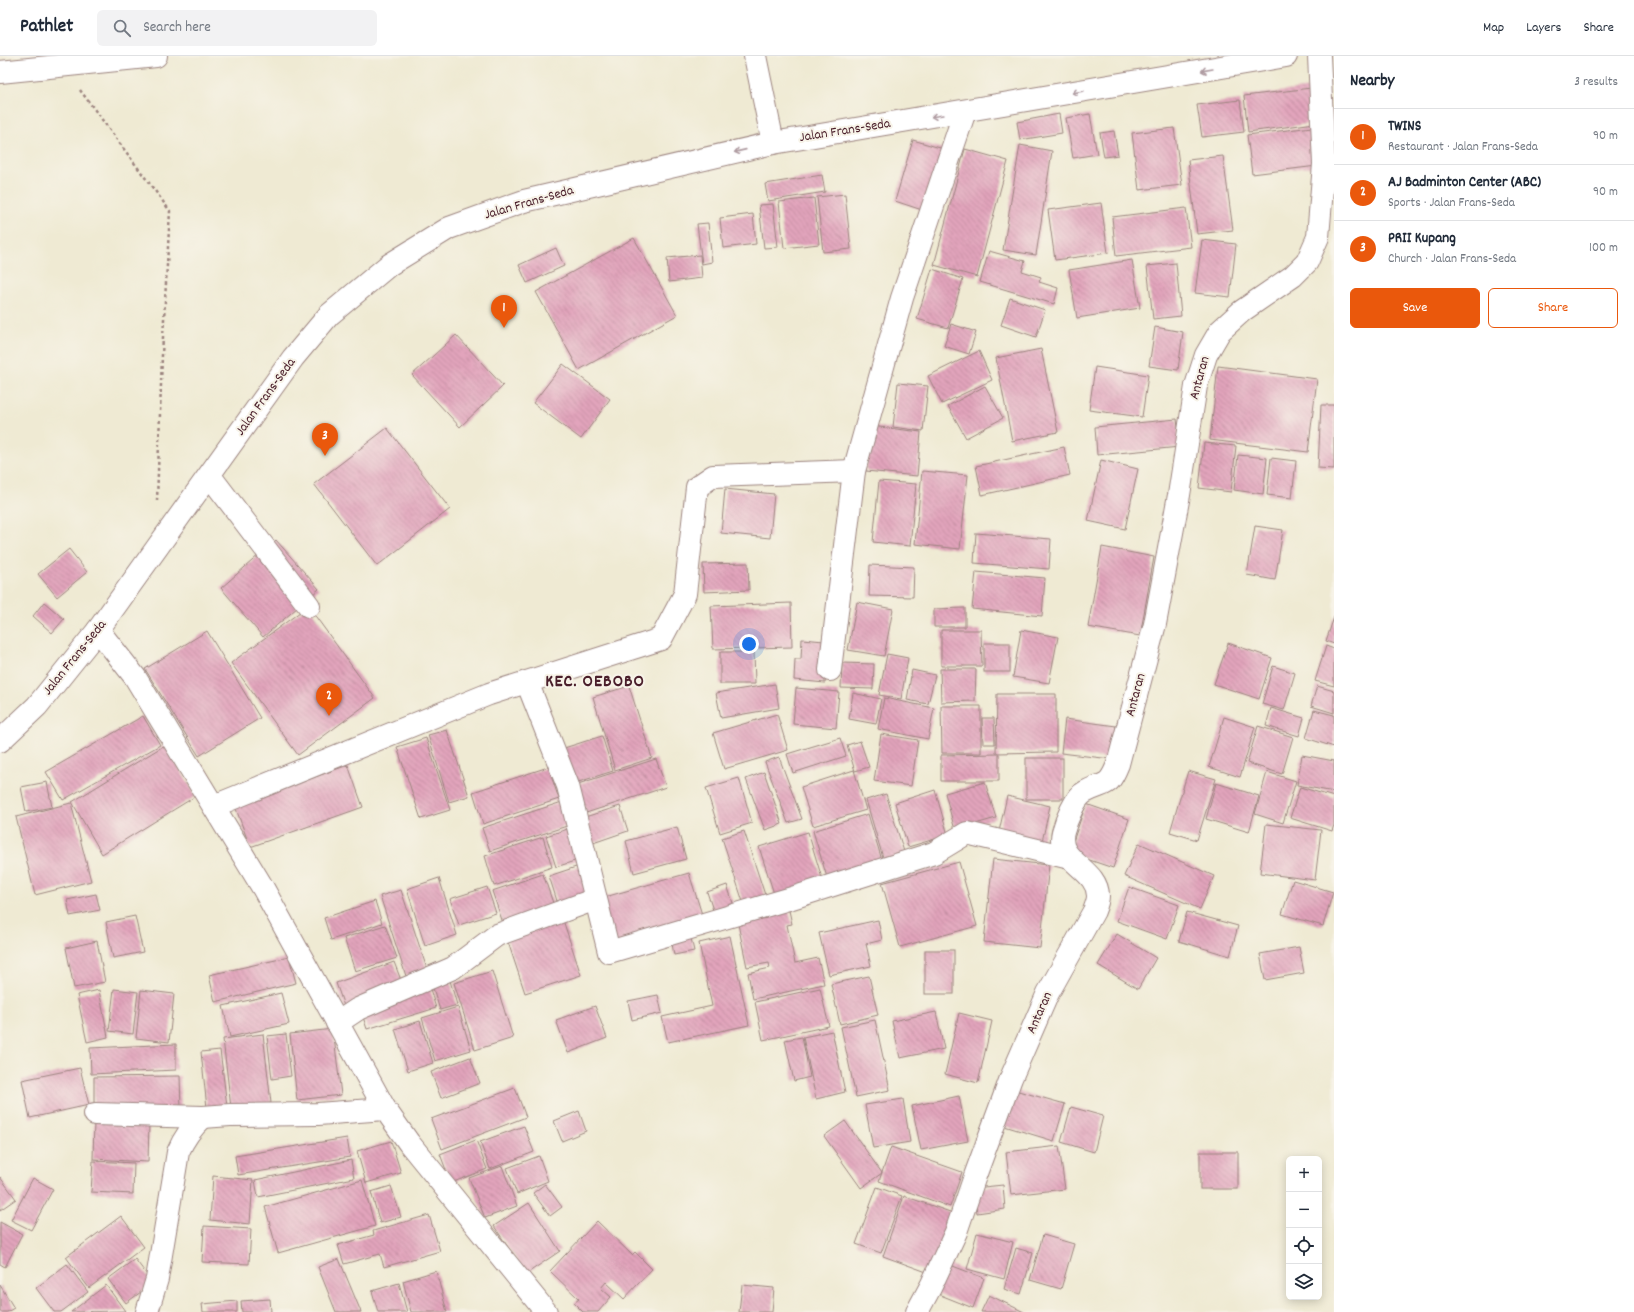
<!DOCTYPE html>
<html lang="en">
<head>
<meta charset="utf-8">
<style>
  body { margin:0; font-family:Dekko,sans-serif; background:#f2f2f3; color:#1f2937 }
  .controls { position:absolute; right:12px; bottom:12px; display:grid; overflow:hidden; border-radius:6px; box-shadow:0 2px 10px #0003 }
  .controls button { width:36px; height:36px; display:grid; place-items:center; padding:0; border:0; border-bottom:1px solid #e0e1e3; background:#fff; color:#1f2937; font:20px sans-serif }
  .you { position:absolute; left:749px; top:588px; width:14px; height:14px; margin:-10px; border:3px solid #fff; border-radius:50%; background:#1a73e8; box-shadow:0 0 0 6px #1a73e833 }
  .badge { display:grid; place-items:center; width:26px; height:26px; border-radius:50%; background:#ea580c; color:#fff; font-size:13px; font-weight:700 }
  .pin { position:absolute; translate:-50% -33px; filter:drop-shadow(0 1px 2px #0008) }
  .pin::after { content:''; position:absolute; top:21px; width:14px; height:12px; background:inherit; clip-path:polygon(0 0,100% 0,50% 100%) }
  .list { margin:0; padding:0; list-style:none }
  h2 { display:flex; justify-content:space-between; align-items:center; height:52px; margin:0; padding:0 16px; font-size:17px }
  h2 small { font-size:13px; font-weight:400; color:#747a83 }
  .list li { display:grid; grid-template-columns:26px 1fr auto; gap:12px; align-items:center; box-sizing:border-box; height:56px; padding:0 16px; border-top:1px solid #e0e1e3 }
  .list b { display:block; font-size:15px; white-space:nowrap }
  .list p { margin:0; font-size:13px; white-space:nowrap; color:#747a83 }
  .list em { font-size:13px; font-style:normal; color:#747a83 }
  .actions { display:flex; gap:8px; padding:12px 16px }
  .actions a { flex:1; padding:9px 0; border:1px solid #ea580c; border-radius:6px; text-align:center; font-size:14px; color:#ea580c }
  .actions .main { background:#ea580c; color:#fff }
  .icon { flex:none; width:22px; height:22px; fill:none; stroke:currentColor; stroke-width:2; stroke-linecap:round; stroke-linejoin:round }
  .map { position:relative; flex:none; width:1334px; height:1256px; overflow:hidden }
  header { display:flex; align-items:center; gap:24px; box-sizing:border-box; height:56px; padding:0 20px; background:#fff; border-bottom:1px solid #e0e1e3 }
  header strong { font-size:19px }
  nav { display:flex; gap:22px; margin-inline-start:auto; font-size:14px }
  .search { width:280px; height:36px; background:#f2f2f3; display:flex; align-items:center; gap:10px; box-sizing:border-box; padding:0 14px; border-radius:6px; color:#747a83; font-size:15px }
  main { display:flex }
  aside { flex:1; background:#fff }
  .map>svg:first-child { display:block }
  .building { fill:url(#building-back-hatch) }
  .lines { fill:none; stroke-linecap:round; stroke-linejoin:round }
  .minor-casing { stroke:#9c847f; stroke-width:24 }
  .major-casing { stroke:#9c847f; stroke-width:24 }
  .path { stroke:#9c847f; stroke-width:2.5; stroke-dasharray:3 3; stroke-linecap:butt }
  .minor { stroke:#fff; stroke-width:22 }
  .major { stroke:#fff; stroke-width:22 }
  .oneway { stroke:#ae9aa0 }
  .labels { text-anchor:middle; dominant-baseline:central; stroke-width:4; stroke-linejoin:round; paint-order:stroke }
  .street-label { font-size:14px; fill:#4a1f2b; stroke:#f7f3e8 }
  .district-label { font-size:18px; font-weight:bold; letter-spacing:1px; fill:#4a1f2b; stroke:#f7f3e8 }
</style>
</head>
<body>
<header>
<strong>Pathlet</strong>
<div class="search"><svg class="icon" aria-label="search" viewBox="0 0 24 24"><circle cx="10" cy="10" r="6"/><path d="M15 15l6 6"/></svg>Search here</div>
<nav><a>Map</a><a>Layers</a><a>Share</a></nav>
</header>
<main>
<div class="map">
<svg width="1334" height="1256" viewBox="0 0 1334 1256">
  <defs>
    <pattern id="building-back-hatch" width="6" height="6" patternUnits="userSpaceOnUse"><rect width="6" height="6" fill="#e2a4bc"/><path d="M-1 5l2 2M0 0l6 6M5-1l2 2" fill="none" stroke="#b98599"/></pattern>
  </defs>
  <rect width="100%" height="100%" fill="#f7f3e8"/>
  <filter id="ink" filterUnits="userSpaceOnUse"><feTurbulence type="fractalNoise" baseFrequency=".025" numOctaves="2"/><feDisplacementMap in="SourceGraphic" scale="8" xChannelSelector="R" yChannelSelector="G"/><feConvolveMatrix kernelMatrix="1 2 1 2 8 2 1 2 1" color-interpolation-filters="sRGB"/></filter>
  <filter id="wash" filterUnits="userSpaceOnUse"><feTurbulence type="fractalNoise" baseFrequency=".012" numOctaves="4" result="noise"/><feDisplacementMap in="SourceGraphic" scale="16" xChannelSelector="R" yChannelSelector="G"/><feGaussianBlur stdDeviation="0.9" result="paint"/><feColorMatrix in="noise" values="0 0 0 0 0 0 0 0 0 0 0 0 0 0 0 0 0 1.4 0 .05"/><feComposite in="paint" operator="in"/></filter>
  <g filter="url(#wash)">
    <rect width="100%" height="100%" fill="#efead3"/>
    <g id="blocks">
      <!-- building -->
      <g class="building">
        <polygon points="1311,32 1315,67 1248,76 1244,40"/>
        <polygon points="1240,44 1244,76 1202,81 1197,49"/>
        <polygon points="1059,58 1062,77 1020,84 1017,66"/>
        <polygon points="1090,58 1097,98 1073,102 1066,62"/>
        <polygon points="1312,71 1317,110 1252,118 1247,79"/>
        <polygon points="1174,72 1182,129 1139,134 1132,77"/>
        <polygon points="1114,75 1118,99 1104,101 1100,77"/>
        <polygon points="913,84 947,94 928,156 895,145"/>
        <polygon points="1020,89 1052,95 1036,199 1003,194"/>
        <polygon points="965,93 1008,105 977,221 934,209"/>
        <polygon points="1223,100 1233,174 1197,178 1188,104"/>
        <polygon points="822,119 825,136 768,145 765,128"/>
        <polygon points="845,138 851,193 823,196 817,141"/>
        <polygon points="814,142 819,188 784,192 779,146"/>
        <polygon points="1101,147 1108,197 1055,204 1048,154"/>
        <polygon points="773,148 778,191 764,192 759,149"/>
        <polygon points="1186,152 1191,191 1116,200 1112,161"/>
        <polygon points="753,158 756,188 723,192 720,162"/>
        <polygon points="708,167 712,206 702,208 697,168"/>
        <polygon points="634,182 677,259 579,314 536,236"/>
        <polygon points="1202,184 1236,188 1230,241 1195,237"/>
        <polygon points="556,192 564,210 527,227 519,209"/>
        <polygon points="989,195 1025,205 1022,215 1041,221 1039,226 1058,232 1054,248 980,226"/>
        <polygon points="700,199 702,222 669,226 667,202"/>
        <polygon points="1132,204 1140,252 1077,262 1069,214"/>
        <polygon points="1176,207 1181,260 1153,263 1147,210"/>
        <polygon points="932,213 963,223 948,272 917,263"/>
        <polygon points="1010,242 1045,254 1036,281 1001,269"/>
        <polygon points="951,268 976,276 969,298 944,290"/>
        <polygon points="1155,271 1183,276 1178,314 1149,310"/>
        <polygon points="456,279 503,330 460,371 412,319"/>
        <polygon points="1041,293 1058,376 1012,385 996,302"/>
        <polygon points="979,295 992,324 942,348 928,320"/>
        <polygon points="563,308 610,343 581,383 533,347"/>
        <polygon points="1218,310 1317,323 1308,396 1210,384"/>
        <polygon points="1095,311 1148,319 1142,361 1089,354"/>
        <polygon points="898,327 928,330 923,375 893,371"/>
        <polygon points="985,330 1003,362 966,382 948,350"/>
        <polygon points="1321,349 1334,349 1334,413 1318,412"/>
        <polygon points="1177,363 1180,391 1097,399 1095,371"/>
        <polygon points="871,370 921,376 917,420 866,415"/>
        <polygon points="387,372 450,453 377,510 314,428"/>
        <polygon points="1204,387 1236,390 1231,436 1199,432"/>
        <polygon points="1064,391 1070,419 982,439 976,410"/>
        <polygon points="1238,399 1267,402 1263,438 1234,434"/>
        <polygon points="1271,402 1296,405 1292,442 1267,439"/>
        <polygon points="1101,404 1138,413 1125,473 1088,465"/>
        <polygon points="922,415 968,419 960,493 915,488"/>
        <polygon points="879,425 916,428 910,490 873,486"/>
        <polygon points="725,433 774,438 770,482 721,477"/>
        <polygon points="1255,470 1283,474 1275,524 1247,519"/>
        <polygon points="976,477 1051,483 1049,513 974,507"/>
        <polygon points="276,484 319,533 263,581 221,532"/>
        <polygon points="1102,491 1154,501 1140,580 1088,571"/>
        <polygon points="69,493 87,516 57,541 38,518"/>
        <polygon points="748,507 749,534 704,536 703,508"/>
        <polygon points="870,509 914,511 913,541 869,540"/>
        <polygon points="976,516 1045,522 1042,560 972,553"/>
        <polygon points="44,546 64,563 52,577 33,560"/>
        <polygon points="857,546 893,553 884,600 848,594"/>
        <polygon points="791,547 792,591 713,593 711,550"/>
        <polygon points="308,550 375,642 298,699 231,607"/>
        <polygon points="965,552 965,571 934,571 934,553"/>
        <polygon points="1334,561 1334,588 1326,585"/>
        <polygon points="941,574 981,574 982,610 941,610"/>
        <polygon points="1021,574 1058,581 1049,627 1013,621"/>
        <polygon points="207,575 260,662 199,700 145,613"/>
        <polygon points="802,583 824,585 827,606 825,627 794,624 795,603 801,603"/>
        <rect x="984" y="587" width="26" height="29"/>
        <polygon points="1228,587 1272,602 1259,643 1214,628"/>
        <polygon points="1326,590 1334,593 1334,630 1315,625"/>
        <polygon points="720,596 754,596 755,628 720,628"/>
        <polygon points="887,598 908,602 901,643 879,639"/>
        <polygon points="842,607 874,608 873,633 841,632"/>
        <polygon points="1273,610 1295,617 1284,654 1262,648"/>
        <polygon points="940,613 976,613 975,645 941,646"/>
        <polygon points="912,614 935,619 928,648 907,644"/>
        <polygon points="775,628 779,652 721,662 716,637"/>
        <polygon points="629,630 652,702 615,714 593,641"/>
        <polygon points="1317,630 1334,635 1334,657 1311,650"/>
        <polygon points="796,632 839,636 836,672 793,668"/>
        <polygon points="853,637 881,643 876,668 849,663"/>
        <polygon points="997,638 1056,638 1056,696 996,697"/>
        <polygon points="884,642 934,652 928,683 878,673"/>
        <polygon points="941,650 981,650 981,697 942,697"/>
        <polygon points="1271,652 1304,662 1299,680 1266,670"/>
        <polygon points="1314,654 1334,659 1334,691 1306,682"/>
        <polygon points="777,658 788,694 724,713 713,677"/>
        <polygon points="143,660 160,689 63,744 46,716"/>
        <polygon points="1224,661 1255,671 1240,721 1209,711"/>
        <polygon points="982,662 994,662 995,688 983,688"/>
        <polygon points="1065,663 1116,670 1111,703 1061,697"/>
        <polygon points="1258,670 1293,681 1282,718 1247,707"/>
        <polygon points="447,674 469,740 449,746 428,679"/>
        <polygon points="881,678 918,684 911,730 874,725"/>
        <polygon points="602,680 613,715 572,728 561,693"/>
        <polygon points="426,682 450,754 421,763 397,691"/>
        <polygon points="840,682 846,700 793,717 787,698"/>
        <polygon points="860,685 869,711 855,715 847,689"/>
        <polygon points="165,689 196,740 102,798 72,746"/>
        <polygon points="999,698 999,725 941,725 941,699"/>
        <polygon points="1302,699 1334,705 1334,736 1297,729"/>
        <polygon points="779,701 802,763 788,767 765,706"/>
        <rect x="1026" y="702" width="37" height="41"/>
        <polygon points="656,703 666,731 586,757 578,728"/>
        <polygon points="348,709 363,751 250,791 235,750"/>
        <polygon points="548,711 559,743 483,768 473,736"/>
        <polygon points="854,714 866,754 813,770 801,731"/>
        <polygon points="1188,715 1216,723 1197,784 1170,776"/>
        <polygon points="764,716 782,768 765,774 746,723"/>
        <polygon points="1267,716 1296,725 1283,767 1255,758"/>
        <polygon points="739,722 752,767 720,777 706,732"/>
        <polygon points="47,726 52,751 26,756 21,731"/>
        <polygon points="985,726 996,762 955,774 945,737"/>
        <polygon points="1216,727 1259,740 1249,776 1206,763"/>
        <polygon points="1300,731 1334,741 1334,769 1332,775 1290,762"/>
        <polygon points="935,734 948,779 908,791 895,747"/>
        <polygon points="886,738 905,799 884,805 866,744"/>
        <polygon points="1007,740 1050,750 1041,790 998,780"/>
        <polygon points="562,746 570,769 490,795 482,772"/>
        <polygon points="71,747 91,825 35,839 16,761"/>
        <polygon points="1086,748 1129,763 1113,812 1069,797"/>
        <polygon points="620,750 628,775 593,787 585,761"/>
        <polygon points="868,758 884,811 829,828 813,775"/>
        <polygon points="1266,768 1321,774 1315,824 1260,817"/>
        <polygon points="574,771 584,802 556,811 546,780"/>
        <polygon points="677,771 686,803 634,817 626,785"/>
        <polygon points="744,775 768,848 746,855 722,782"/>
        <polygon points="808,776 824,829 776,844 759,791"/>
        <polygon points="543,781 552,811 494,830 485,800"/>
        <polygon points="1139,787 1214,820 1200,853 1124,820"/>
        <polygon points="993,803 1049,809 1040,892 984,886"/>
        <polygon points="959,806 977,870 900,891 882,827"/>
        <polygon points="582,809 591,837 558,848 549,820"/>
        <polygon points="689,817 704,865 612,891 598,843"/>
        <polygon points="543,818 554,850 503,867 492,835"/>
        <polygon points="439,822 457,879 425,890 407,833"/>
        <polygon points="1293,824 1333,836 1323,870 1282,858"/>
        <polygon points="727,829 735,853 715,860 707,836"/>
        <polygon points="487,831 496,857 459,869 450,843"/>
        <polygon points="1129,831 1179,849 1167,883 1117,865"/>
        <polygon points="401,834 427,913 406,920 380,840"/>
        <polygon points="96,838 100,854 70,860 67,844"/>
        <polygon points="375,845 382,867 331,884 324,862"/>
        <polygon points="788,850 792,868 787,869 795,907 818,902 824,928 753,943 748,917 770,912 769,907 747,911 738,868 767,862 766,854"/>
        <polygon points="1187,856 1238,870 1230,900 1179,885"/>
        <polygon points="135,860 143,896 113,902 106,866"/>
        <polygon points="563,864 581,919 525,937 507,883"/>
        <polygon points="878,864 882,884 866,888 871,910 829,919 819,877"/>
        <polygon points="385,869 397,902 355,915 344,882"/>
        <polygon points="690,878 694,895 674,899 671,882"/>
        <polygon points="1117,878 1156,902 1138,933 1098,909"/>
        <polygon points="730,880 749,969 668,986 662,961 712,950 699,887"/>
        <polygon points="97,885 105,926 74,932 66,892"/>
        <polygon points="1299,891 1304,917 1265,924 1260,898"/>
        <rect x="925" y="894" width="29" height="44"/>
        <polygon points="289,901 296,927 215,946 209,919"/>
        <polygon points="394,906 404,932 345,953 336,927"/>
        <polygon points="492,915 513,982 475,994 454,927"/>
        <polygon points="869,920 878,959 840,968 831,928"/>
        <polygon points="449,921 457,949 440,954 431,926"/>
        <polygon points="820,932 829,970 763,984 755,946"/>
        <polygon points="114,933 138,936 133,978 109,975"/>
        <polygon points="430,933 436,952 367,973 361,955"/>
        <polygon points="99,934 108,981 87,986 77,939"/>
        <polygon points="141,934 174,938 169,986 136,982"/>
        <polygon points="281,937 289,968 230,981 223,950"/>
        <polygon points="658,939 662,957 632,964 628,945"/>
        <polygon points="595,950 607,982 568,997 556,964"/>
        <polygon points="458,951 471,994 435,1005 422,962"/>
        <polygon points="936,956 944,993 900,1002 892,965"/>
        <polygon points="959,957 992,965 978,1027 945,1018"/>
        <polygon points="875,964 890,1034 856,1041 841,971"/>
        <polygon points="420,965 433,1007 408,1015 395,973"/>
        <polygon points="333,973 341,1039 297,1044 290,978"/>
        <polygon points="832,975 845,1036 816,1043 803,981"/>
        <polygon points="263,978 271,1047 231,1052 223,983"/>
        <polygon points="286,978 291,1020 272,1023 267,980"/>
        <polygon points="802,981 810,1021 794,1025 785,984"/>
        <polygon points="176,988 176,1014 91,1018 90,992"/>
        <polygon points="220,994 227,1050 207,1052 201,996"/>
        <polygon points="470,1001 480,1027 441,1042 431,1016"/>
        <polygon points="80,1012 89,1049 30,1062 22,1024"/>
        <polygon points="180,1020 181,1054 94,1055 94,1021"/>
        <polygon points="515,1032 526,1061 442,1093 431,1063"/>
        <polygon points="1011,1033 1065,1048 1054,1085 1001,1069"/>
        <polygon points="959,1040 968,1085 921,1094 912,1050"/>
        <polygon points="903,1043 910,1086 873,1092 865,1049"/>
        <polygon points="1071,1051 1103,1060 1094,1096 1061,1086"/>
        <polygon points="579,1055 586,1075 562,1085 554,1065"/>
        <polygon points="94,1065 149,1067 148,1106 93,1103"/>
        <polygon points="845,1065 882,1117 861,1132 824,1080"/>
        <polygon points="524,1070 534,1096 490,1113 480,1086"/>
        <polygon points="347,1082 350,1101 238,1119 235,1100"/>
        <polygon points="476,1084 487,1113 451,1127 440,1098"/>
        <polygon points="391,1085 401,1117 366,1127 357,1095"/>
        <polygon points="1059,1090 1065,1133 1011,1139 1006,1096"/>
        <polygon points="891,1091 962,1116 950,1151 879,1125"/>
        <rect x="1200" y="1096" width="38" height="37"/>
        <polygon points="539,1100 548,1125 517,1138 507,1112"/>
        <polygon points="351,1104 354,1122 258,1141 255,1124"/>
        <polygon points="93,1105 134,1107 133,1138 91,1136"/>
        <polygon points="502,1110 517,1150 485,1162 469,1122"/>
        <polygon points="213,1120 253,1124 250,1168 210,1164"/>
        <polygon points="0,1121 16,1143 0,1154"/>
        <polygon points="33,1122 53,1133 31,1174 11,1164"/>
        <polygon points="362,1124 375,1170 278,1197 265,1151"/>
        <polygon points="545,1128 562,1151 550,1160 533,1137"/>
        <polygon points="1003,1129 1005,1153 977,1157 974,1132"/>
        <polygon points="391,1130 401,1161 380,1167 371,1136"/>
        <polygon points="877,1131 902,1140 881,1197 856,1188"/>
        <polygon points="904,1140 953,1157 932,1218 883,1200"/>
        <polygon points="529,1147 560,1195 526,1218 494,1170"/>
        <polygon points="429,1159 440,1195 384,1211 380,1198 344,1208 338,1189 374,1179 373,1175"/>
        <polygon points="121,1160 144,1191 89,1232 66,1201"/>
        <polygon points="597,1165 632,1199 635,1196 652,1213 624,1243 606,1226 601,1232 611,1241 598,1256 583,1256 574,1247 579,1243 550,1215"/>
        <polygon points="0,1166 22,1178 5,1211 0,1208"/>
        <polygon points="204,1170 251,1173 249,1208 202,1206"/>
        <polygon points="977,1177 1013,1186 1004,1223 967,1213"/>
        <polygon points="1043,1179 1074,1188 1061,1233 1030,1224"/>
        <polygon points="1016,1192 1033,1197 1021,1238 1004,1233"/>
        <polygon points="135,1203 153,1227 126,1247 108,1223"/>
        <polygon points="339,1203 361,1256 336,1256 318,1211"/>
        <polygon points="945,1207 984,1222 973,1252 933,1236"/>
        <polygon points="67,1208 88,1236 61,1256 54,1256 36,1232"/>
        <polygon points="436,1215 447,1256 411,1256 403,1225"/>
        <polygon points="399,1227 407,1256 378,1256 372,1235"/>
        <polygon points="0,1229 14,1252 7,1256 0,1256"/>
        <polygon points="106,1229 125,1255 71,1256"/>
        <polygon points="742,1229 774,1232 772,1256 739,1256"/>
        <polygon points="989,1239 1024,1256 981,1256"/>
        <polygon points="270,1243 271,1256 242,1256 241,1245"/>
        <polygon points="237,1245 237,1256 203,1256 202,1248"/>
      </g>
    </g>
  </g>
  <g filter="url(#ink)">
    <use href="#blocks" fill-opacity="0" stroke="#9c847f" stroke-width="1"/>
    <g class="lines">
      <defs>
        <g id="minor">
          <polyline points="210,420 309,550"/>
          <polyline points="98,574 135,621 263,832 385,1053 409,1087 546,1256"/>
          <polyline points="830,614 854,415 902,242 965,55"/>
          <polyline points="527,626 568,730 609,896 792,842 934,797 967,777 1070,802"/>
          <polyline points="214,750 489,638 661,583 685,538 697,431 713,420 854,415"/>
          <polyline points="337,967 358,953 453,912 497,879 596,843"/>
          <polyline points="95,1058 203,1061 230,1059 318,1058 385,1053"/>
          <path d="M 147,1256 L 157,1223 L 178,1096 C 184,1082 192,1071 203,1061"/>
          <path d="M 917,1256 L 931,1230 L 956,1176 L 975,1120 L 1011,1022 L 1048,937 L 1094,855 C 1096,850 1098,845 1098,840 C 1098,812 1055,806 1063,776 C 1066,765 1075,741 1085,736 C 1106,725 1108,733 1118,708 L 1155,568 L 1179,439 L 1196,330 L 1206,299 L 1220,275 L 1242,255 L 1293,220 L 1307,206 L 1318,181 L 1324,108 L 1319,0"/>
        </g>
        <g id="major">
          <polyline points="755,0 773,87"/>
          <polyline points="0,16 156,0"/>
          <polyline points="0,685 37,650 98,574 293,302 329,259 389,209 449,172 524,145 773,87 1286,0"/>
        </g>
      </defs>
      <!-- minor casing -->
      <use href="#minor" class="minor-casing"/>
      <!-- major casing -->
      <use href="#major" class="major-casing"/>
      <!-- path -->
      <polyline class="path" points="80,34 170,155 162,299 157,445"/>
      <!-- minor -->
      <use href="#minor" class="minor"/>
      <!-- major -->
      <use href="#major" class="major"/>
    </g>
    <!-- one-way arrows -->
    <defs><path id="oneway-shaft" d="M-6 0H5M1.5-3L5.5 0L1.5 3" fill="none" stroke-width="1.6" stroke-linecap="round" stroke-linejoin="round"/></defs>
    <g class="oneway">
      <use href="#oneway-shaft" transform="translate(1207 14) rotate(170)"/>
      <use href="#oneway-shaft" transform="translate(1078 36) rotate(170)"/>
      <use href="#oneway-shaft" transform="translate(937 60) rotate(171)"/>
      <use href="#oneway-shaft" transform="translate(740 95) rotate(167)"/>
    </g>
  </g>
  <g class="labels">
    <!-- street labels -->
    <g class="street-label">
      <text transform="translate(845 75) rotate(-9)">Jalan Frans-Seda</text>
      <text transform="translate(529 147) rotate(-16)">Jalan Frans-Seda</text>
      <text transform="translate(1200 322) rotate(-75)">Antaran</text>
      <text transform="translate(266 341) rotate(-54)">Jalan Frans-Seda</text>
      <text transform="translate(75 602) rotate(-51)">Jalan Frans-Seda</text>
      <text transform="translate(1136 639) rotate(-75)">Antaran</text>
      <text transform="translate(1040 957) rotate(-66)">Antaran</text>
    </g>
    <!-- district labels -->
    <g class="district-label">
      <text x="595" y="626">KEC. OEBOBO</text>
    </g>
  </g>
</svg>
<div class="controls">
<button>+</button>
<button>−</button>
<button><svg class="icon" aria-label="locate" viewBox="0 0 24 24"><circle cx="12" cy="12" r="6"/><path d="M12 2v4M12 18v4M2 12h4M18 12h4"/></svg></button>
<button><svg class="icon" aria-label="layers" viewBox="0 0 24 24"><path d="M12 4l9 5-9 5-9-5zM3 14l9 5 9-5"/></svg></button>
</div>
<div class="you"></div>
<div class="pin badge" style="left:504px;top:272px">1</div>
<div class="pin badge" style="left:329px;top:660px">2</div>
<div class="pin badge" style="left:325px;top:400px">3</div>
</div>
<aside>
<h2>Nearby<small>3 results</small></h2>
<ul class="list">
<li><span class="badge">1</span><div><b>TWINS</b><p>Restaurant · Jalan Frans-Seda</p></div><em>90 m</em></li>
<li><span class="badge">2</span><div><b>AJ Badminton Center (ABC)</b><p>Sports · Jalan Frans-Seda</p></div><em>90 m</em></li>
<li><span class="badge">3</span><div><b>PRII Kupang</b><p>Church · Jalan Frans-Seda</p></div><em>100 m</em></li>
</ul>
<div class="actions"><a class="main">Save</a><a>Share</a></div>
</aside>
</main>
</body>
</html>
